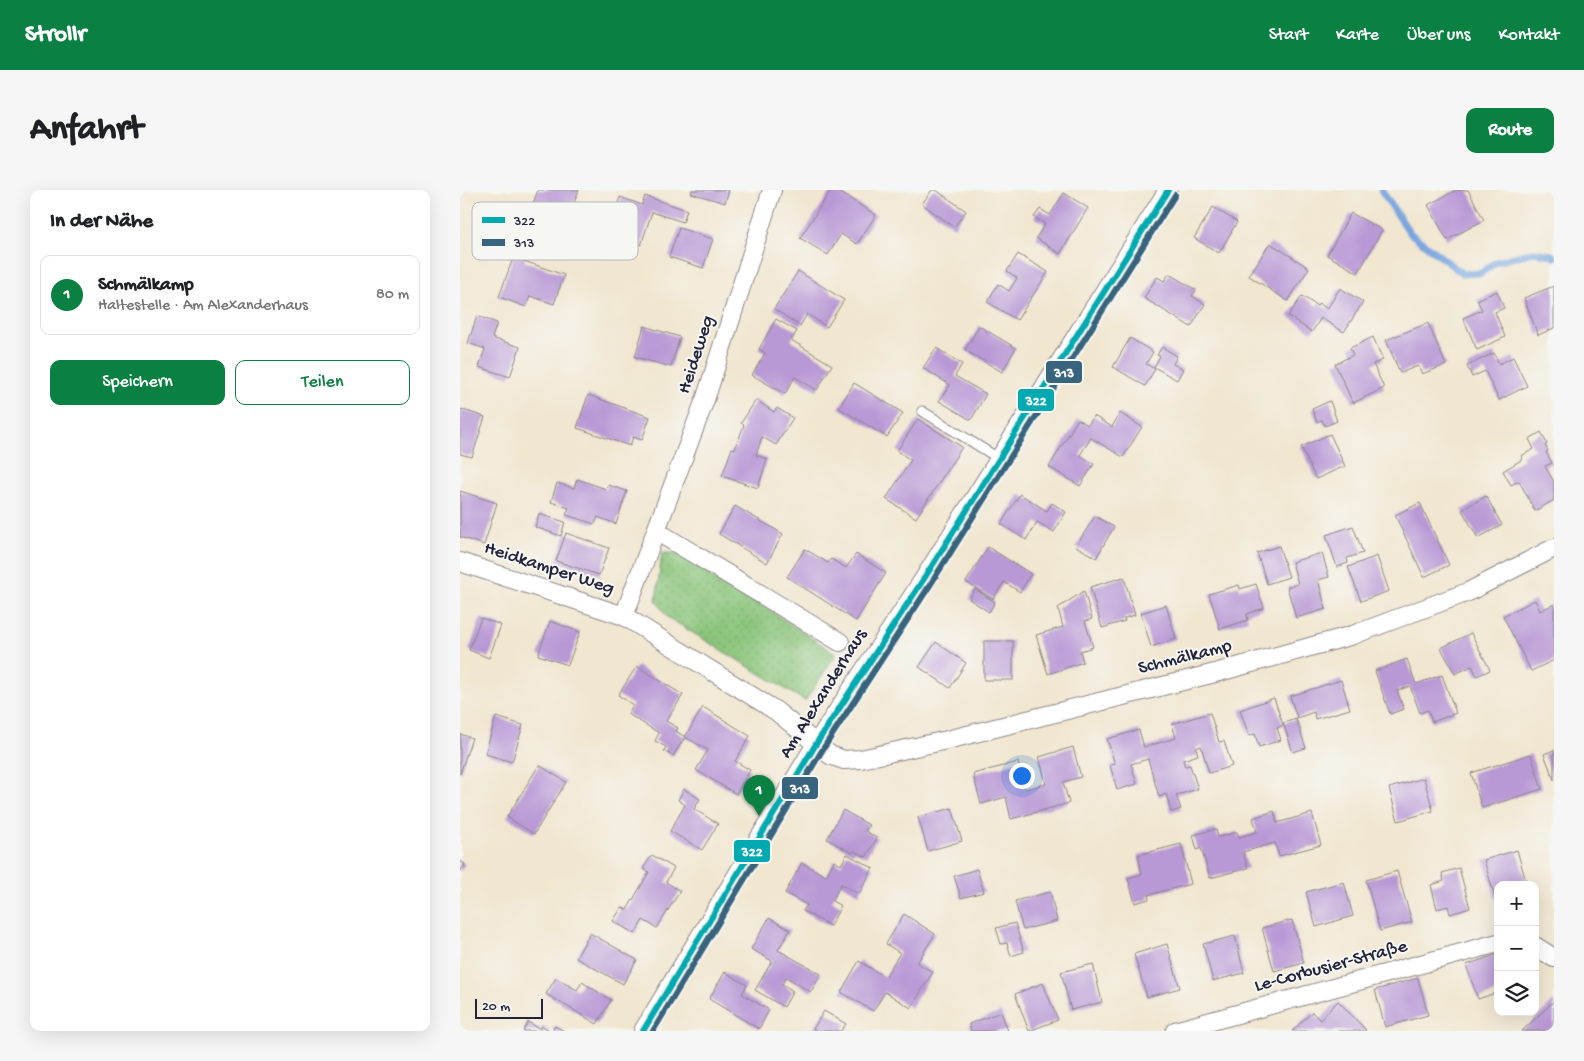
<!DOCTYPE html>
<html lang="de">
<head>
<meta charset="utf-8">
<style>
  body { margin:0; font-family:"Gochi Hand",sans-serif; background:#f6f6f6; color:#202124 }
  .controls { position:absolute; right:15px; bottom:15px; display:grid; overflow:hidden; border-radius:10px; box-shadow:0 5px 20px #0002 }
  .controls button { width:45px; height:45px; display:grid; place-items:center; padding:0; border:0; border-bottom:1px solid #e0e0e0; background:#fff; color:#202124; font:25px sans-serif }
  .scale { position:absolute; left:15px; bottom:12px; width:68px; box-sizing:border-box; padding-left:5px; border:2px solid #22223b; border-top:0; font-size:14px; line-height:18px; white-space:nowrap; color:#22223b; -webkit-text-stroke:4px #f6f6f2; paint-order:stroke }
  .you { position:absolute; left:561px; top:585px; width:18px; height:18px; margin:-12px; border:4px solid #fff; border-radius:50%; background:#1a73e8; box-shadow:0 0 0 8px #1a73e833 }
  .badge { display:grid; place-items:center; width:32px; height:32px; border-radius:50%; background:#0b8043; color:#fff; font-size:16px; font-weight:700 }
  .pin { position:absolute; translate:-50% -41px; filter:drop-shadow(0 1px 2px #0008) }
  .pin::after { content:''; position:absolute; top:26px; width:18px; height:15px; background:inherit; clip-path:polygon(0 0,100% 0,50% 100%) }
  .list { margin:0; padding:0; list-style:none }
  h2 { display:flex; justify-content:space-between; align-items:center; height:65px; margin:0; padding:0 20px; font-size:21px }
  h2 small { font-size:16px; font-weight:400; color:#757577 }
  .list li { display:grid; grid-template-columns:32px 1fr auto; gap:15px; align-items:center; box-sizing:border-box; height:80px; margin:0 10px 10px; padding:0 10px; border:1px solid #e0e0e0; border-radius:10px }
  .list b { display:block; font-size:19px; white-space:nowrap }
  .list p { margin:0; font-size:16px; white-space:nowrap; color:#757577 }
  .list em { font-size:16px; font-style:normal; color:#757577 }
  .actions { display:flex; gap:10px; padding:15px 20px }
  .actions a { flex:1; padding:11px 0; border:1px solid #0b8043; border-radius:10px; text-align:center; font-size:18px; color:#0b8043 }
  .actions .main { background:#0b8043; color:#fff }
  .icon { flex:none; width:28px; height:28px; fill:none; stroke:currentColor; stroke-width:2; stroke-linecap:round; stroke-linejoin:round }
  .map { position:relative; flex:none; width:1094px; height:841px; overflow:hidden; border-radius:10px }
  header { display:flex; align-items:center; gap:30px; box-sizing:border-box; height:70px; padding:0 25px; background:#0b8043; color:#fff }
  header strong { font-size:24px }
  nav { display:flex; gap:28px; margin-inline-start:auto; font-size:18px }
  .intro { display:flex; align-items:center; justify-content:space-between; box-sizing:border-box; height:120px; padding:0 30px }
  h1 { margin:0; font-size:35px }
  .button { padding:12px 22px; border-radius:10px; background:#0b8043; color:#fff; font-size:18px; font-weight:700 }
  main { display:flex; gap:30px; padding:0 30px }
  aside { flex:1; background:#fff; border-radius:10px; box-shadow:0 5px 20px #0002 }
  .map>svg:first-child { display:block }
  .grass { fill:url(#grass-dots); stroke:#56735a }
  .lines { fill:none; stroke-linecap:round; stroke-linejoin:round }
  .stream { stroke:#74a3de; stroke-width:7 }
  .building { fill:#b898d5 }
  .lane-casing { stroke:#8a8485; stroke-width:11 }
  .street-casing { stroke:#8a8485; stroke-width:20 }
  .lane { stroke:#fff; stroke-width:9 }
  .street { stroke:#fff; stroke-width:18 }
  .bus-1-casing { stroke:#f6f6f2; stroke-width:10 }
  .bus-2-casing { stroke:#f6f6f2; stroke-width:10 }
  .bus-1 { stroke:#00aab0; stroke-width:6 }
  .bus-2 { stroke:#38647d; stroke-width:6 }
  .labels { text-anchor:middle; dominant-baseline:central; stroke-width:4; stroke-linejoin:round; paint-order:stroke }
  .street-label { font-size:19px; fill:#22223b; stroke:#f6f6f2 }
  .key { fill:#f6f6f2; stroke:#b6b6bb; stroke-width:1 }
  .key-label { font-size:14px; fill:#22223b }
  .line-badge { stroke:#f6f6f2; stroke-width:2 }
  .badge-label { font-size:14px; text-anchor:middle; font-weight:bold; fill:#fff }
</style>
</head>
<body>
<header>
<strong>Strollr</strong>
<nav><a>Start</a><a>Karte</a><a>Über uns</a><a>Kontakt</a></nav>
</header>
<div class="intro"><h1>Anfahrt</h1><a class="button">Route</a></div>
<main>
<aside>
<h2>In der Nähe<small></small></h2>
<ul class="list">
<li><span class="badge">1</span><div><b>Schmälkamp</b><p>Haltestelle · Am Alexanderhaus</p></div><em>80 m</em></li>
</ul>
<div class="actions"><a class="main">Speichern</a><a>Teilen</a></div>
</aside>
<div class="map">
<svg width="1094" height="841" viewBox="0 0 1094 841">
  <defs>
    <pattern id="grass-dots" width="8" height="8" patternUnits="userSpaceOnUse" patternTransform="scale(1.25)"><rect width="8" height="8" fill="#89c479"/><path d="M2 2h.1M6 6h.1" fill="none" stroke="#76a86a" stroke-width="1.8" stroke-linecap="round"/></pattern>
  </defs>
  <rect width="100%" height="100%" fill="#f6f6f2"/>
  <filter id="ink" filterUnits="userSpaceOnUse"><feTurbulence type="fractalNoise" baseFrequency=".02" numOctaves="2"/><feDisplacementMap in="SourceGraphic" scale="10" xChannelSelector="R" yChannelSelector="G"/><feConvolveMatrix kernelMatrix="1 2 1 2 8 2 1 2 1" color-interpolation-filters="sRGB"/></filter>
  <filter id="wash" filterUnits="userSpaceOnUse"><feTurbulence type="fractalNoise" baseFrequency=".0096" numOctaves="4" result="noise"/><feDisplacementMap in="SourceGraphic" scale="20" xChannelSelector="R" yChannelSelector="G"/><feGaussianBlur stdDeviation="1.12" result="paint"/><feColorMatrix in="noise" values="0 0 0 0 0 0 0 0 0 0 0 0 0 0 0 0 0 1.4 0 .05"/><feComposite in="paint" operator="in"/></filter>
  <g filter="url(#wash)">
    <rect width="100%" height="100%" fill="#f1e6cf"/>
    <!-- grass -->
    <polygon class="grass" points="202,363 222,363 376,464 345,511 207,427 196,410"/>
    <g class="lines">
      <!-- stream -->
      <polyline class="stream" points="921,0 950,43 1003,84 1021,83 1036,72 1073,62 1092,65 1094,67"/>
    </g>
    <g id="blocks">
      <!-- building -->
      <g class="building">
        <polygon points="78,0 119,0 103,41 68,27"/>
        <polygon points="232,0 269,0 265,13 231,3"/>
        <polygon points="371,0 376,0 416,25 397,54 381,44 368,65 340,48"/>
        <polygon points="472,0 476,0 506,21 494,37 462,14"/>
        <polygon points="996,0 1008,0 1024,30 987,50 968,15"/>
        <polygon points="604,3 628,18 600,64 576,48 585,34 574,27 580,19 590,25"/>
        <polygon points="185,6 227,20 223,32 192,22 181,55 148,44 160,7 182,15"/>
        <polygon points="753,17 777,32 759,63 734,48"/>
        <polygon points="891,23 922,40 898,83 867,65"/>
        <polygon points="219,38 253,49 243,78 209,67"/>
        <polygon points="43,47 69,56 64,71 104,85 94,114 70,106 66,117 39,107 53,68 38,62"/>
        <polygon points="810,53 849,78 828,111 789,86"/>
        <polygon points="558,64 588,82 557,130 527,112 538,94 549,101 557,88 547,81"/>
        <polygon points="338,81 384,110 367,137 347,124 340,136 314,119"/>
        <polygon points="709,84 736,100 732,106 745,114 731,137 684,108 697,87 704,91"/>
        <polygon points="1094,96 1094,138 1078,145 1064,108"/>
        <polygon points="880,98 903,112 884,142 861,128 852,142 828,126 842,106 857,116 859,113 867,119"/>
        <polygon points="1037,101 1044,118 1035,122 1045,147 1017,160 1003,128 1022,120 1017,110"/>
        <polygon points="17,126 37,133 32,148 60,157 50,187 19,177 25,159 8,153"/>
        <polygon points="316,129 337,141 331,150 372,175 357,200 335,187 325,204 292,185 305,163 299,159"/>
        <polygon points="968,133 986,175 962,184 958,176 940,183 926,150"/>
        <polygon points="184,136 220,147 211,177 175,167"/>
        <polygon points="519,136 556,158 542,182 505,160"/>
        <polygon points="913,147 923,170 913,174 924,198 893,213 875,174 893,165 890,158"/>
        <polygon points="670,148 693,162 686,174 695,179 685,196 653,177"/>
        <polygon points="702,157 717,166 713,174 723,179 717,190 694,177 700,166 697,165"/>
        <polygon points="476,158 502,174 495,186 526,204 511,230 479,211 490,195 463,178"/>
        <polygon points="1034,163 1039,174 1053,167 1067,196 1039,210 1025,181 1012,187 1007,176"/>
        <polygon points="394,193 443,223 427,247 379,218"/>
        <polygon points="128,205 190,227 182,250 173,247 170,256 117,238"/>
        <polygon points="296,210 314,222 317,218 333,228 316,255 302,247 296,265 307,269 298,298 262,286 272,258 275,259 284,235 281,233"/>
        <polygon points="870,211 877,231 865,236 862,230 857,232 852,219"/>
        <polygon points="0,219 25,227 12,267 0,264"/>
        <polygon points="660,223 682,237 663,267 631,248 620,265 634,274 620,296 589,277 618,229 628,235 634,226 652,237"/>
        <polygon points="458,229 502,257 456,328 426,309 451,270 437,261"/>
        <polygon points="1081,242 1087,254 1085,255 1088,261 1086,262 1092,273 1085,276 1094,292 1094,310 1075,321 1059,291 1051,295 1043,281 1063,269 1061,266 1074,259 1069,249"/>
        <polygon points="870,244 885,276 856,289 841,257"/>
        <polygon points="117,289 146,299 148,295 167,301 156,334 138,327 135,334 106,325 109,318 91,312 97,293 114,298"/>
        <polygon points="0,301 37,313 24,355 0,347"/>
        <polygon points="560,304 587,321 592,313 606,322 594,342 577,332 566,350 541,334"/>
        <polygon points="1026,306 1042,335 1018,348 1002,320"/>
        <polygon points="960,313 989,375 964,387 935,325"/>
        <polygon points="275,316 323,344 307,373 259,344"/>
        <polygon points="79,324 105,332 101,346 75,337"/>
        <polygon points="635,326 654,337 636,368 616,356"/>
        <polygon points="893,336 903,363 887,368 888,373 877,377 866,345"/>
        <polygon points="106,343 149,358 139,385 96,371"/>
        <polygon points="819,356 829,387 807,394 797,363"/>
        <polygon points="528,357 571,384 560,402 544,392 533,409 506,392"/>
        <polygon points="345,359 368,373 371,369 386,378 396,364 426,383 396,431 327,387"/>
        <polygon points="862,363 869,387 858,390 866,419 836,428 827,397 838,394 832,372"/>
        <polygon points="917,366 929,401 901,411 888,377"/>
        <polygon points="664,387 675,425 664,428 665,431 642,438 630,397"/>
        <polygon points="796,394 804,418 787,424 788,430 760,439 749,404 779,395 780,399"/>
        <polygon points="515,399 535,412 529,422 509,409"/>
        <polygon points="624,401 632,429 625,431 633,457 620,461 623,472 588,484 576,445 603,437 598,418"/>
        <polygon points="1075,410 1080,421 1094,414 1094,470 1071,481 1043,426"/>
        <polygon points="706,415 716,449 691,457 681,423"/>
        <polygon points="21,428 41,435 29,468 9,460"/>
        <polygon points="90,431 120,442 108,475 78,465"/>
        <polygon points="1011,443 1030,480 1017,486 1012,476 995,484 981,458"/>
        <rect x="524" y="451" width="29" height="39"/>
        <polygon points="476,452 506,473 490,498 459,477"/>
        <polygon points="947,469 956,494 982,485 996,523 972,532 968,520 960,523 950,496 937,501 944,519 930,524 915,481"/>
        <polygon points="177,476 223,505 206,531 218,538 216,541 225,547 213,566 204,561 206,557 195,551 199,543 168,524 173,515 158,505"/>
        <polygon points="881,490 890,519 855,529 854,522 837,528 830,506"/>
        <polygon points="814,508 823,535 817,538 821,550 799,557 795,544 789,546 780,520"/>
        <polygon points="243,517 290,546 275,571 290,580 276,604 236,580 248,560 225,547"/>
        <polygon points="750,523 759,552 764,551 772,576 749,583 741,556 736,558 738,565 723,570 725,576 730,575 738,599 716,605 721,619 711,622 706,604 699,607 688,569 671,574 677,594 657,600 650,575 655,574 647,549 679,540 684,557 716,548 712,534"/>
        <polygon points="36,527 63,535 52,572 25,564"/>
        <polygon points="836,529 846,558 833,562 823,533"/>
        <polygon points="0,544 12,548 0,584"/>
        <polygon points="613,557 621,587 603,592 609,613 551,629 546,607 521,614 513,584 558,572 565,599 586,594 579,567"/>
        <polygon points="1094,560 1094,590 1084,564"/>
        <polygon points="1071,564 1082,599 1022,618 1011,583"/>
        <polygon points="79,575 106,592 74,644 47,627"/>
        <polygon points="964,588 973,621 938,631 929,598"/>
        <polygon points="224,599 240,609 234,619 258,634 242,660 210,641 225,615 218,610"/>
        <polygon points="492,618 502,651 468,661 458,627"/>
        <polygon points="383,620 409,635 405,641 417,648 406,667 394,661 392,663 367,649"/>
        <polygon points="814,621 817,633 852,623 861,655 819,666 815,653 783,662 788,678 750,688 741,658 737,660 733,645 756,639 758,647 777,642 779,647 797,642 793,628"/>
        <polygon points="721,654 731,694 688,705 689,709 675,713 668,688 682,684 678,665"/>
        <polygon points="1057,660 1067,695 1038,695 1037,714 1024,670"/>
        <polygon points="387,664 413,678 399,704 381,694 372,711 381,716 370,736 343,721 347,715 325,703 342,673 366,686 374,671 381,675"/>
        <polygon points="192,665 214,678 206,692 220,701 197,738 183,730 175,744 153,731 162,717 167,720 189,682 183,679"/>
        <polygon points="0,671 5,674 0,682"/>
        <polygon points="999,678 1010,718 990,724 988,716 977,719 971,695 984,691 982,683"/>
        <polygon points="517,679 524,702 501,708 494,686"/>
        <polygon points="937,681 952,732 920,741 906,690"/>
        <polygon points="884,692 893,726 856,737 846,702"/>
        <polygon points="590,702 597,731 563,740 555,711"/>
        <polygon points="444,724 475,744 457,773 473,782 451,818 425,802 413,821 381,802 399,771 425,787 440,763 426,754"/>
        <polygon points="309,728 330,740 318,760 361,784 351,802 326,787 322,794 333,801 324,817 295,800 312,771 291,759"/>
        <polygon points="832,730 844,773 814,781 802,738"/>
        <polygon points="555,733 564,762 551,766 547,753 541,754 536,738"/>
        <polygon points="130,743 177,770 163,794 116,768"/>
        <polygon points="775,746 784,783 753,791 743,754"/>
        <polygon points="707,754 720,798 687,807 674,764"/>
        <polygon points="1038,764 1038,802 1018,809 1006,775"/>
        <polygon points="633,774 642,812 611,820 601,782"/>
        <polygon points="265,782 287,795 282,804 309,820 299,839 249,809"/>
        <polygon points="96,788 117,800 122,792 151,810 137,834 86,804"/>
        <polygon points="958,788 968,825 925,837 915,800"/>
        <polygon points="583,793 598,830 569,841 555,804"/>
        <polygon points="878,811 906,840 905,841 832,841 852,822 860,830"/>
        <polygon points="1094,811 1094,841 1062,841"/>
        <polygon points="364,821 386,834 381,841 357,841 353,839"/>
        <polygon points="541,822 548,841 511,841 509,834"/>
        <polygon points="68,832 80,839 82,836 91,841 63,841"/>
        <polygon points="95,836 104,841 92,841"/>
      </g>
    </g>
  </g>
  <g filter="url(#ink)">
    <use href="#blocks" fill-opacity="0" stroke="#8a8485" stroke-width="1"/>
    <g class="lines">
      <defs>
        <polyline id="lane" points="462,221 538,268"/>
        <g id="street">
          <polyline points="312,0 246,207 164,426 316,521 370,565 384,570 401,569 487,550 759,482 893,445 1008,402 1094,358"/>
          <polyline points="196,341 380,452"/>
          <polyline points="0,372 164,426"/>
          <polyline points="1075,756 1094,768"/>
          <polyline points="183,841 356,554 465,387 708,0"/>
          <polyline points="715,841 1038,753"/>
        </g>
      </defs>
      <!-- lane casing -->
      <use href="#lane" class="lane-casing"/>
      <!-- street casing -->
      <use href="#street" class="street-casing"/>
      <!-- lane -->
      <use href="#lane" class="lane"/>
      <!-- street -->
      <use href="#street" class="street"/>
      <defs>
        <polyline id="bus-1" points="183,841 356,554 465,387 708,0"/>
        <polyline id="bus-2" points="193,841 363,559 472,392 715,5"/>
      </defs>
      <!-- bus-1 casing -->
      <use href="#bus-1" class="bus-1-casing"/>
      <!-- bus-2 casing -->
      <use href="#bus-2" class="bus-2-casing"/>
      <!-- bus-1 -->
      <use href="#bus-1" class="bus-1"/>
      <!-- bus-2 -->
      <use href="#bus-2" class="bus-2"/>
    </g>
  </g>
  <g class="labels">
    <!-- street labels -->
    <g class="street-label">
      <text transform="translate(237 165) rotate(-72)">Heideweg</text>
      <text transform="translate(89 379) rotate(18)">Heidkamper Weg</text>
      <text transform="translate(725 468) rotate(-14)">Schmälkamp</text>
      <text transform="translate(364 504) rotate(-58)">Am Alexanderhaus</text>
      <text transform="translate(871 777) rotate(-15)">Le-Corbusier-Straße</text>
    </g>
  </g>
  <!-- legend -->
  <rect x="12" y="12" width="166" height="58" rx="8" class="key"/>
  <rect x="22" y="27" width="23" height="6" fill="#00aab0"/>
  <rect x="22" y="49" width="23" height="7" fill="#38647d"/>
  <g class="key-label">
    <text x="54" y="35">322</text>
    <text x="54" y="57">313</text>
  </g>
  <g class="line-badge">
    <rect x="585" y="170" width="38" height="24" rx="5" fill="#38647d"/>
    <rect x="557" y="198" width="38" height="24" rx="5" fill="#00aab0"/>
    <rect x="321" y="586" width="38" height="24" rx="5" fill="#38647d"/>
    <rect x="273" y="649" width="38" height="24" rx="5" fill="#00aab0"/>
  </g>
  <g class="badge-label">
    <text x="604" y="187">313</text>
    <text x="576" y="215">322</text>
    <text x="340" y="603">313</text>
    <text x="292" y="666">322</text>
  </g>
</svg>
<div class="controls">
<button>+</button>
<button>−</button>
<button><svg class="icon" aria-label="layers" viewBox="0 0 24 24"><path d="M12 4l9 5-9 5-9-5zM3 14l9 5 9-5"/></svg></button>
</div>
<div class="scale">20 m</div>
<div class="you"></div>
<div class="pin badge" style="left:299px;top:626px">1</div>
</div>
</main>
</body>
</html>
